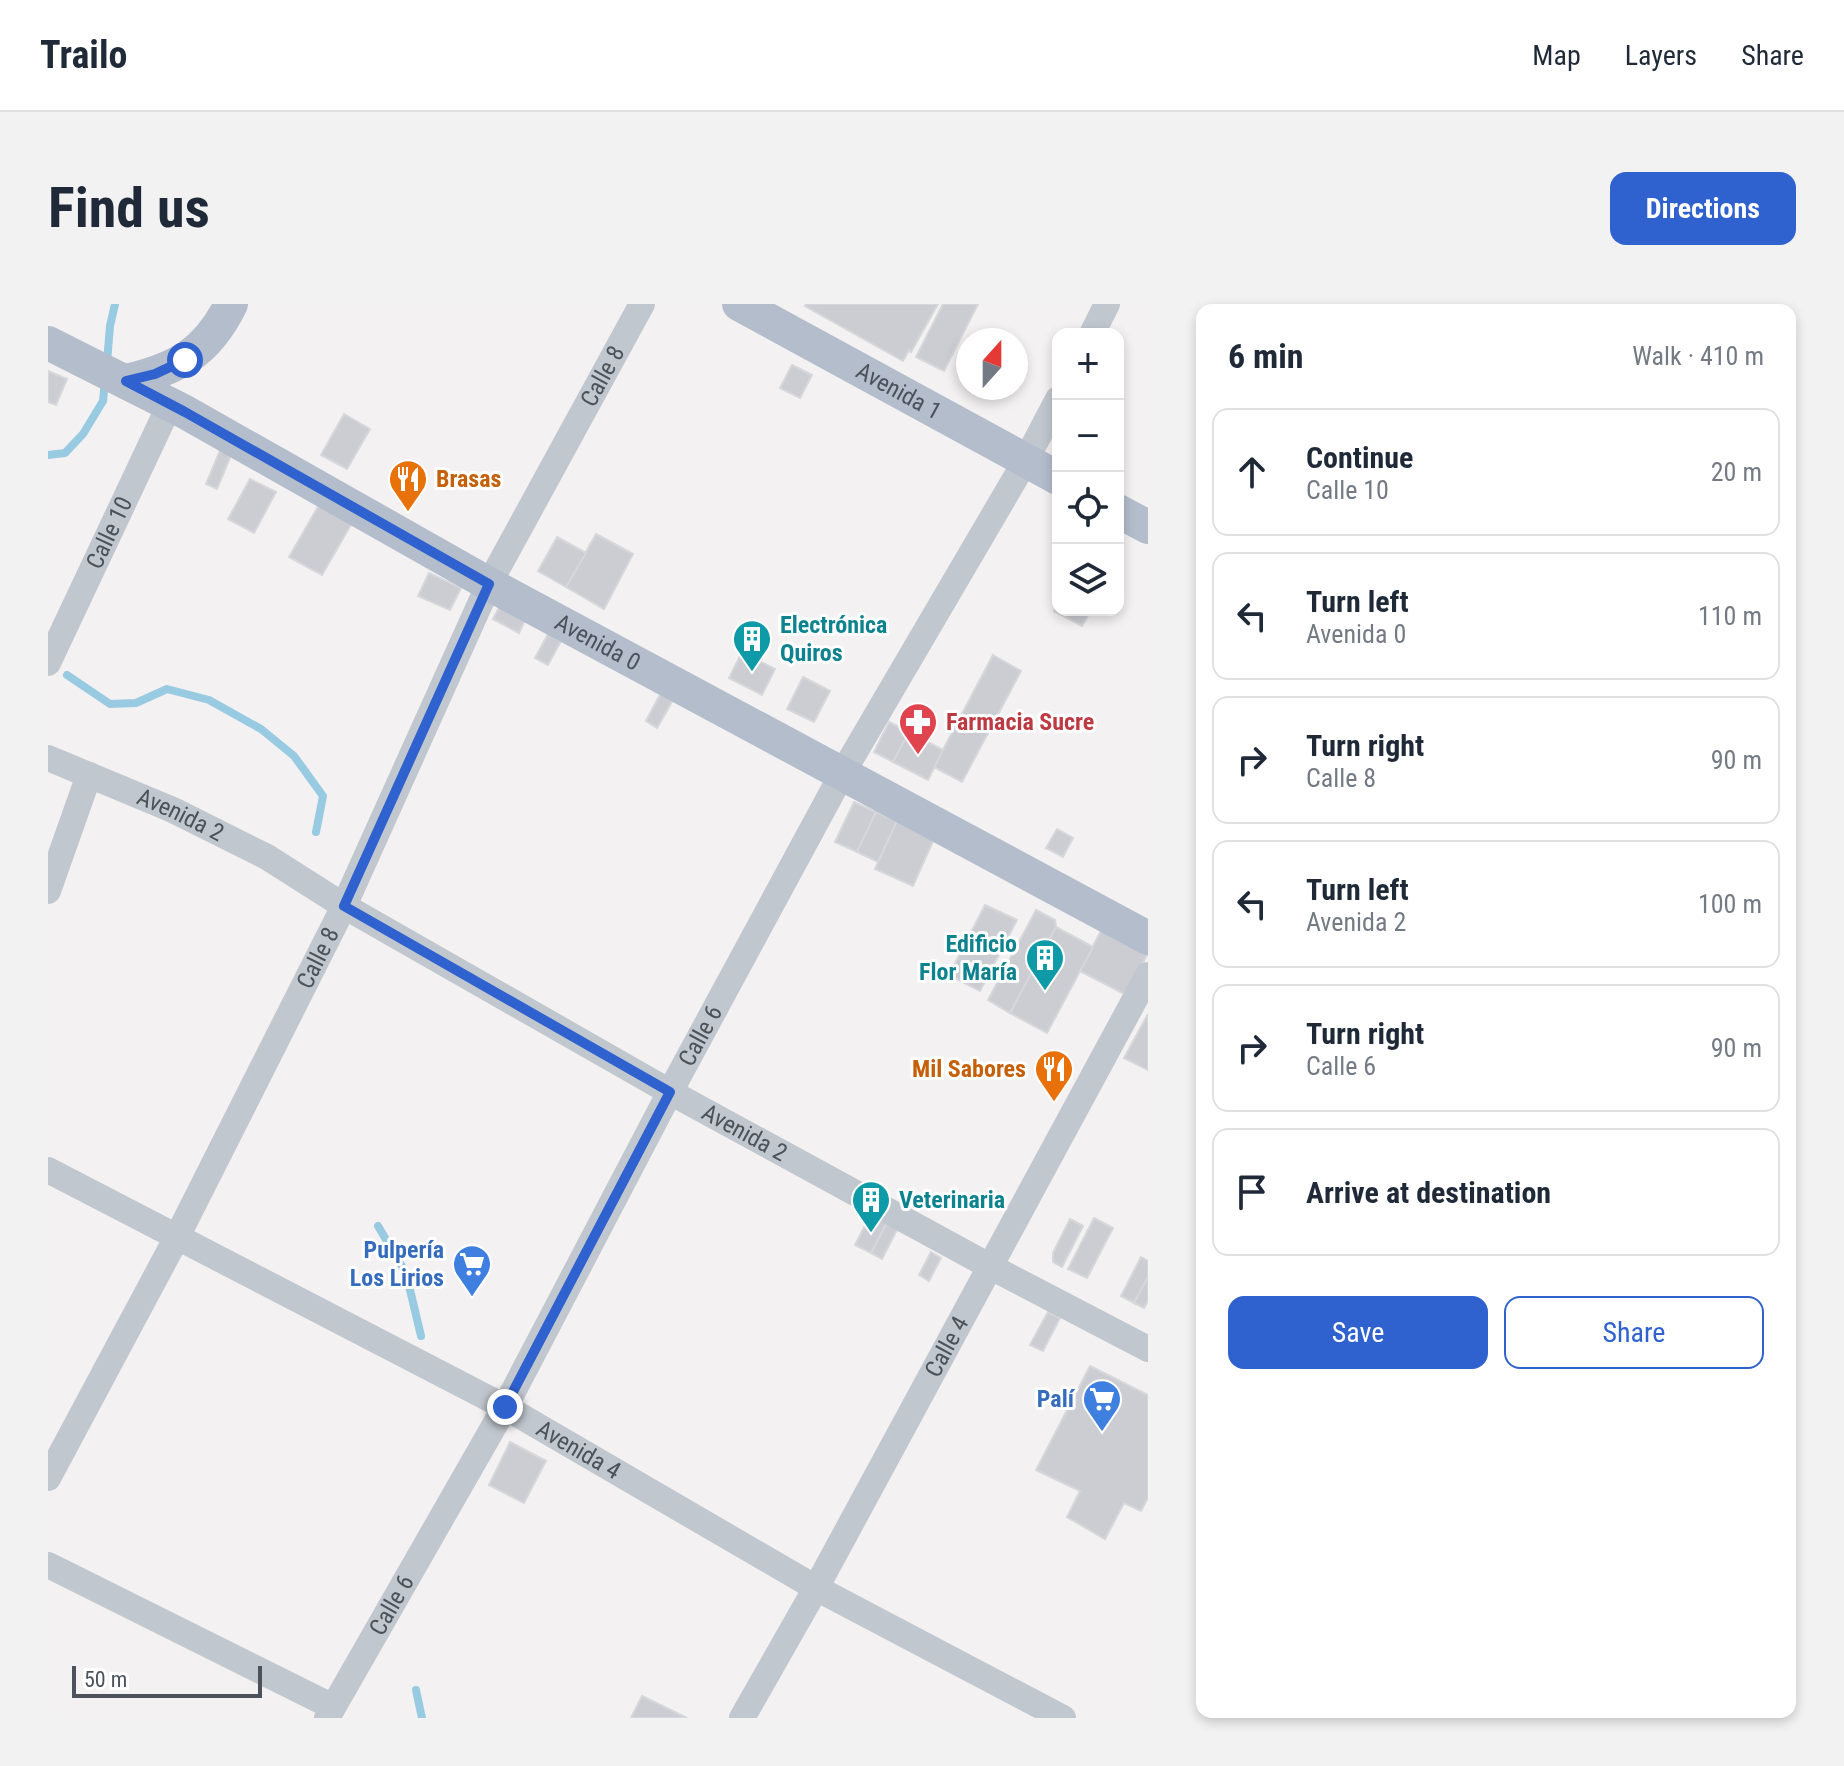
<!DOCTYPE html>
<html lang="en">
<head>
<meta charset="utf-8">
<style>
  body { margin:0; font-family:"Roboto Condensed",sans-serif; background:#f2f2f3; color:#1f2937 }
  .controls { position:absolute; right:24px; top:24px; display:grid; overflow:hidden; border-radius:16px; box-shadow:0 4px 12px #0003 }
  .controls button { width:72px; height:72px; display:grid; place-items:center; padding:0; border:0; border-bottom:2px solid #e0e1e3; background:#fff; color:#1f2937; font:40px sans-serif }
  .compass { position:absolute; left:908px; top:24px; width:72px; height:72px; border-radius:50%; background:#fff; box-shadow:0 4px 12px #0003; rotate:21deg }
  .scale { position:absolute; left:24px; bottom:20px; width:190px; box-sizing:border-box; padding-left:8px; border:4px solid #4b525c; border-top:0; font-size:22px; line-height:28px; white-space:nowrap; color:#4b525c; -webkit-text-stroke:6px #fff; paint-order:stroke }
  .stop { position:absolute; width:24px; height:24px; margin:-18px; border:6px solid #2f62cf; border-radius:50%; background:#fff }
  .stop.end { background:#2f62cf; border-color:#fff; box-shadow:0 2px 8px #0008 }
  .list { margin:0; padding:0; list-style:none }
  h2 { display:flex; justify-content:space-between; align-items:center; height:104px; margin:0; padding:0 32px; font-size:34px }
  h2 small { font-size:26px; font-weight:400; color:#747a83 }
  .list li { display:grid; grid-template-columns:52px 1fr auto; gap:24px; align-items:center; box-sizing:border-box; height:128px; margin:0 16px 16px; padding:0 16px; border:2px solid #e0e1e3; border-radius:16px }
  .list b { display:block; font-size:30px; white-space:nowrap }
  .list p { margin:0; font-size:26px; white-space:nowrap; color:#747a83 }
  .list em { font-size:26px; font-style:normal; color:#747a83 }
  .actions { display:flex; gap:16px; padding:24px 32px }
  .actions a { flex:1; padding:18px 0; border:2px solid #2f62cf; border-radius:16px; text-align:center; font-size:28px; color:#2f62cf }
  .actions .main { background:#2f62cf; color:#fff }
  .icon { flex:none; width:44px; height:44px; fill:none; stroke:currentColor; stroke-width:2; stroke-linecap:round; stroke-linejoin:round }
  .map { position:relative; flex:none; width:1100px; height:1414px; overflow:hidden; border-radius:16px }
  header { display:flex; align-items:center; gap:48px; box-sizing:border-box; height:112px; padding:0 40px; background:#fff; border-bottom:2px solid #e0e1e3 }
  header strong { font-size:38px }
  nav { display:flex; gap:44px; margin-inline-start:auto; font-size:28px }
  .intro { display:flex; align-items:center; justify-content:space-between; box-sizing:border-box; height:192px; padding:0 48px }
  h1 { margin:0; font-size:56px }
  .button { padding:20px 36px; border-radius:16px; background:#2f62cf; color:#fff; font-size:28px; font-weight:700 }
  main { display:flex; gap:48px; padding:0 48px }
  aside { flex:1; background:#fff; border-radius:16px; box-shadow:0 4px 12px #0003 }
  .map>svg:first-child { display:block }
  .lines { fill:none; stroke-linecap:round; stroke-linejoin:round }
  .stream { stroke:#98cae2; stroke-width:8 }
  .building { fill:#cbcdd3; stroke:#d6d7db; stroke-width:2 }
  .minor { stroke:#c1c7ce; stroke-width:26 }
  .major { stroke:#b4bdcc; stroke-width:34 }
  .route { stroke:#2f62cf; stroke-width:10 }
  .labels { text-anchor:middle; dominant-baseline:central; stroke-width:6; stroke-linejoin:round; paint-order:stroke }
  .street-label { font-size:24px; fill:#4b525c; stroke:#fff }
  .food-label { font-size:24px; font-weight:bold; fill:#c56008; stroke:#fff; text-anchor:start }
  .culture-label { font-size:24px; font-weight:bold; fill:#0d838f; stroke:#fff; text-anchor:start }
  .health-label { font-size:24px; font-weight:bold; fill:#be3a42; stroke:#fff; text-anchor:start }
  .shop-label { font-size:24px; font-weight:bold; fill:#366cbe; stroke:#fff; text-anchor:end }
</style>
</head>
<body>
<header>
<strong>Trailo</strong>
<nav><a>Map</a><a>Layers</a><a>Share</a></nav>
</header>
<div class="intro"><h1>Find us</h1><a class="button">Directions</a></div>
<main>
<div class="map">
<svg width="1100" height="1414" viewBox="0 0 1100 1414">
  <rect width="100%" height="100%" fill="#f3f1f1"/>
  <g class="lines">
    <!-- stream -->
    <g class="stream">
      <polyline points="59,58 62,22 67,0"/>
      <polyline points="0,151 17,149 35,130 55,97 57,76"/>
      <polyline points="19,371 62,400 88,399 119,385 161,396 213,425 246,452 275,492 268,528"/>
      <polyline points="330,922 358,969 373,1032"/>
      <polyline points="368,1386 374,1414"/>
    </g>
  </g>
  <!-- building -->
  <g class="building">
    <polygon points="758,0 890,0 863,48 861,46 855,57 757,2"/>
    <polygon points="895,0 930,0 896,67 868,53"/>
    <polygon points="744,61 764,71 752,94 732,84"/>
    <polygon points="0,67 19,75 8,101 0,98"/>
    <polygon points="296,110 322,125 299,165 273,151"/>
    <polygon points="173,144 184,149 169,185 158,180"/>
    <polygon points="202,175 228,188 206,229 180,215"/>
    <polygon points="271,201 304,219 274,271 241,253"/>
    <polygon points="548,230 585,250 556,305 518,283"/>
    <polygon points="509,233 538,249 518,283 490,267"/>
    <polygon points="381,269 413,284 402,306 370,292"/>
    <polygon points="455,296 480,310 471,329 445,315"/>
    <polygon points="1010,300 1010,306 1043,306 1034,322 1006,307"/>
    <polygon points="500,330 513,337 500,361 487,354"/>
    <polygon points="694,348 727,365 714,391 681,374"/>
    <polygon points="945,351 973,367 914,478 886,463"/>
    <polygon points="755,373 782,387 766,418 739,405"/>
    <polygon points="614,387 626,394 609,424 598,417"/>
    <polygon points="841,418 861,428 845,458 826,448"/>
    <polygon points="861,428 895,446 880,476 845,458"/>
    <polygon points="806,498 828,508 809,548 787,538"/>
    <polygon points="828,508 849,517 830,558 809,548"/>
    <polygon points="849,517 886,535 865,582 827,565"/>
    <polygon points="1009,525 1025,534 1015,553 998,544"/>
    <polygon points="937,601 969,616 932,687 901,671"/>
    <polygon points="988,606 1007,616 1008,623 962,709 940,696"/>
    <polygon points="1057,619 1100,649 1078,691 1032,667"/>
    <polygon points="1008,623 1045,643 999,729 962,709"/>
    <polygon points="1100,710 1100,766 1076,754"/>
    <polygon points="823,910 839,919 823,949 807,941"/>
    <polygon points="1046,914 1065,924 1039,974 1020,965"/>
    <polygon points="1022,915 1035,922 1014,963 1005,958 1005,949"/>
    <polygon points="839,919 850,924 834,955 823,949"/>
    <polygon points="883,948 893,954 881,977 871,971"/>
    <polygon points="1093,953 1100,957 1100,973 1086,999 1073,992"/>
    <polygon points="1100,973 1100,997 1096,1004 1086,999"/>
    <polygon points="1000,1008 1012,1014 995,1047 982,1041"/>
    <polygon points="1042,1062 1100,1091 1100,1194 1093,1207 1076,1199 1057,1235 1019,1213 1032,1187 988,1166"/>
    <polygon points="462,1138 498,1157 476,1199 441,1181"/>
    <polygon points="594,1392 639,1414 583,1414"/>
  </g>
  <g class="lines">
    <!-- minor -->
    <g class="minor">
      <polyline points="1044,30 1059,0"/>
      <path id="s1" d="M 0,359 L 122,100"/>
      <path id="s2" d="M 0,454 L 125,506 L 219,553 L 296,602 L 622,788 L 943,963 L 1100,1045"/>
      <polyline points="0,587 41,471"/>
      <path id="s3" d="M 0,866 L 457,1103 L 768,1284 L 1015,1414"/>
      <path id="s4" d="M 0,1174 L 129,933 L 296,602 L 441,280 L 594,0"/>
      <polyline points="0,1261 285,1403"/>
      <path id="s5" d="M 279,1414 L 457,1103 L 622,788 L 794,470 L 978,156 L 1010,95"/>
      <path id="s6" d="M 694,1414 L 768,1284 L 1100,671"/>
    </g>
    <!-- major -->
    <g class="major">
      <path id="s7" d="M 691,0 L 1010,174"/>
      <path id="s8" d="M 0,39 L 137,108 L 441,280 L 1100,634"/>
      <path d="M 78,77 C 129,65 159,49 183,0"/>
      <polyline points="1070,207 1100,223"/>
    </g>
  </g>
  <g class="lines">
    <!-- route -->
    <polyline class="route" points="137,56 107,70 78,77 137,108 441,280 296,602 622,788 457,1103"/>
  </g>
  <!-- icons -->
  <defs>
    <symbol id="restaurant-pin" viewBox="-11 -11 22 30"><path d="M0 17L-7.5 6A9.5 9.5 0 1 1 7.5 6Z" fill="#e8710a" stroke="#fff"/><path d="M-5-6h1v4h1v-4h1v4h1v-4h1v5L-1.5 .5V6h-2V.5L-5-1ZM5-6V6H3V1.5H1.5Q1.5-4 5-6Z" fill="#fff"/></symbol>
    <symbol id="building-pin" viewBox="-11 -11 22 30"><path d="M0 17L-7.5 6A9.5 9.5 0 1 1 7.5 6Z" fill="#0f9aa8" stroke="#fff"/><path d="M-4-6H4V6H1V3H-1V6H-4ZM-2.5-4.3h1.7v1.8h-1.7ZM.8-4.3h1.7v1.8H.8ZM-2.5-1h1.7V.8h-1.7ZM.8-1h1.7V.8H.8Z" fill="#fff"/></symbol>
    <symbol id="pharmacy-pin" viewBox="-11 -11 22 30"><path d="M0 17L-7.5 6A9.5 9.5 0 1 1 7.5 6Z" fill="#e0444e" stroke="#fff"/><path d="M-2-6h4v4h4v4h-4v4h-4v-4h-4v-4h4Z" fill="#fff"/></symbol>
    <symbol id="supermarket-pin" viewBox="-11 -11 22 30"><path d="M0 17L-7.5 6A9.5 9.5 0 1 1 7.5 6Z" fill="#3f7fe0" stroke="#fff"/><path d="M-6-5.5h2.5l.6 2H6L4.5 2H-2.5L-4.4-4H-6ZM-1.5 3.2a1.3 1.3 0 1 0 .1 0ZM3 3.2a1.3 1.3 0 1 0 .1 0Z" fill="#fff"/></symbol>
  </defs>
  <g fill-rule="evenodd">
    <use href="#restaurant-pin" x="338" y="153" width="44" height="60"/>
    <use href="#building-pin" x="682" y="313" width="44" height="60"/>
    <use href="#pharmacy-pin" x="848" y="396" width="44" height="60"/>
    <use href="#building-pin" x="975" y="632" width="44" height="60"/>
    <use href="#restaurant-pin" x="984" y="743" width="44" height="60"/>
    <use href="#building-pin" x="801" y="874" width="44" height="60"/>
    <use href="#supermarket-pin" x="402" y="938" width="44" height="60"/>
    <use href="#supermarket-pin" x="1032" y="1073" width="44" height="60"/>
  </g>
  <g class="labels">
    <!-- street labels -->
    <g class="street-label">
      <text stroke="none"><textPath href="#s4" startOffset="1234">Calle 8</textPath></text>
      <text stroke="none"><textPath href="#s7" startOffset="182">Avenida 1</textPath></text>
      <text stroke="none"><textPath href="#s1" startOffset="144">Calle 10</textPath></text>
      <text stroke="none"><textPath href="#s8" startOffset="626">Avenida 0</textPath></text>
      <text stroke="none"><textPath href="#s2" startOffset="144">Avenida 2</textPath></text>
      <text stroke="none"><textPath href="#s4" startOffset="586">Calle 8</textPath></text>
      <text stroke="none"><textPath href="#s5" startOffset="778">Calle 6</textPath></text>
      <text stroke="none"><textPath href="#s2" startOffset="792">Avenida 2</textPath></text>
      <text stroke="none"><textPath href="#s6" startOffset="424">Calle 4</textPath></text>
      <text stroke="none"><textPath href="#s3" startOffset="600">Avenida 4</textPath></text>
      <text stroke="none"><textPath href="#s5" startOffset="130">Calle 6</textPath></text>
    </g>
    <!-- food labels -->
    <g class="food-label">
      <text x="388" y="175">Brasas</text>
      <text x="978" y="765" text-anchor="end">Mil Sabores</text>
    </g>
    <!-- culture labels -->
    <g class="culture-label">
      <text x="732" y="321">Electrónica<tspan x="732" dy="28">Quiros</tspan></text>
      <text x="969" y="640" text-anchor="end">Edificio<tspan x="969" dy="28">Flor María</tspan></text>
      <text x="851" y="896">Veterinaria</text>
    </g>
    <!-- health labels -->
    <g class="health-label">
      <text x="898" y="418">Farmacia Sucre</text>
    </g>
    <!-- shop labels -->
    <g class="shop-label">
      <text x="396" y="946">Pulpería<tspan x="396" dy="28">Los Lirios</tspan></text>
      <text x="1026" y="1095">Palí</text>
    </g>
  </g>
</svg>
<div class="controls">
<button>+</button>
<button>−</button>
<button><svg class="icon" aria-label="locate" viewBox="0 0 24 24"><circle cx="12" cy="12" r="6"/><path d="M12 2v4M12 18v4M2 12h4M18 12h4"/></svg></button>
<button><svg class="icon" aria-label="layers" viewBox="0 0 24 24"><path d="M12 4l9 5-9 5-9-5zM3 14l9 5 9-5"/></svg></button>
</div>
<svg class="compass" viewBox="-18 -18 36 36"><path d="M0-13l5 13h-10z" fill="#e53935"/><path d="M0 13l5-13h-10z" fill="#747a83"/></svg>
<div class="scale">50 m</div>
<div class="stop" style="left:137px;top:56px"></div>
<div class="stop end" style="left:457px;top:1103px"></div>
</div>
<aside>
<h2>6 min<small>Walk · 410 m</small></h2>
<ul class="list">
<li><svg class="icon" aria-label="ahead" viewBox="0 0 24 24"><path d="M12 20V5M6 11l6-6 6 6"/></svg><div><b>Continue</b><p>Calle 10</p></div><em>20 m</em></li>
<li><svg class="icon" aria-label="left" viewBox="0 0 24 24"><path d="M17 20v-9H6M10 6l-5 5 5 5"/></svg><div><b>Turn left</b><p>Avenida 0</p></div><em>110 m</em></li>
<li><svg class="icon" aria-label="right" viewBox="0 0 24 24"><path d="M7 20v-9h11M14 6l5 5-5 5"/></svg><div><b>Turn right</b><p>Calle 8</p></div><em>90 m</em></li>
<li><svg class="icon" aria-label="left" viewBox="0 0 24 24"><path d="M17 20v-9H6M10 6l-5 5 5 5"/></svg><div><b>Turn left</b><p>Avenida 2</p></div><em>100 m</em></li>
<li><svg class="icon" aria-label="right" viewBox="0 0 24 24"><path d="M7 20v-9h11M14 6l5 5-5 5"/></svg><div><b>Turn right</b><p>Calle 6</p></div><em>90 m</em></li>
<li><svg class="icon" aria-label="arrive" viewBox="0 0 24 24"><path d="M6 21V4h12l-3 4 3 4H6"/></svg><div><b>Arrive at destination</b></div></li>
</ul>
<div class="actions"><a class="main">Save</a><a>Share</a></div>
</aside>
</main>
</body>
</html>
